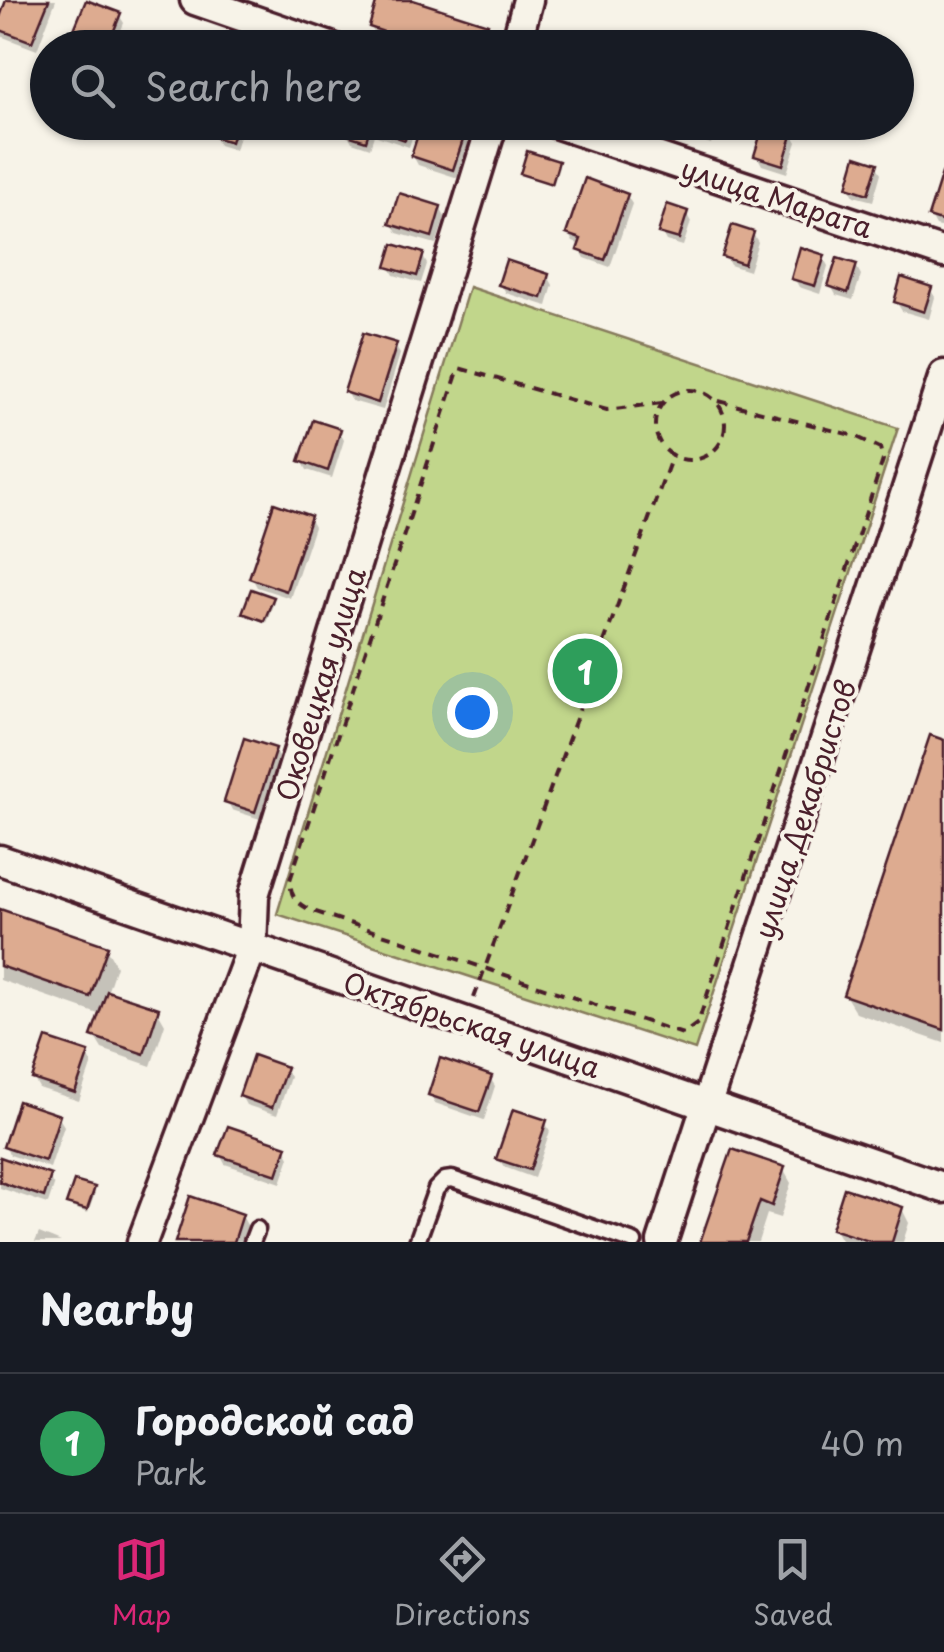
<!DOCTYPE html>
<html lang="en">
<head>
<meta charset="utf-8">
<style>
  body { margin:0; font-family:"Playpen Sans",sans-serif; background:#242831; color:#f1f3f6 }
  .you { position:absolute; left:472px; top:712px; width:35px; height:35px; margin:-25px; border:8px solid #fff; border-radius:50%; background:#1a73e8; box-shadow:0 0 0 15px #1a73e833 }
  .badge { display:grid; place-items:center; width:65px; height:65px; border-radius:50%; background:#db2777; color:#fff; font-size:32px; font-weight:700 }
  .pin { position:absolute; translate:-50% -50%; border:5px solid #fff; box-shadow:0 2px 10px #0006 }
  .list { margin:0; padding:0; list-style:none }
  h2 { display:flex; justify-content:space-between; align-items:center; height:130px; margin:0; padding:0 40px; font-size:42px }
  h2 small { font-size:32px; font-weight:400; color:#9ea1a6 }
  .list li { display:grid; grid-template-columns:65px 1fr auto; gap:30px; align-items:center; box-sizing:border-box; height:140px; padding:0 40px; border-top:2px solid #363941 }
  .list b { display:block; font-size:38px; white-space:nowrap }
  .list p { margin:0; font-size:32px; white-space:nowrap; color:#9ea1a6 }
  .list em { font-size:32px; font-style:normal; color:#9ea1a6 }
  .icon { flex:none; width:55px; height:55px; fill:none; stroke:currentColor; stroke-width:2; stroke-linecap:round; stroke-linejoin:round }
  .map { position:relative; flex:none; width:944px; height:1242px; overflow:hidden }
  .search { position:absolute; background:#171b24; box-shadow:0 2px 8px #0004; left:30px; right:30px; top:30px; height:110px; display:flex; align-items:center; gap:25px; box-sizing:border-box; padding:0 35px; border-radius:55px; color:#9ea1a6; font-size:38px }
  .sheet { height:270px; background:#171b24 }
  nav { display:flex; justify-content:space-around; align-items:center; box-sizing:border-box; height:140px; border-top:2px solid #363941; background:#171b24; font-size:28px; color:#9ea1a6 }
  nav a { display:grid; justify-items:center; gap:5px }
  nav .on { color:#db2777 }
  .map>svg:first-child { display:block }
  .green { fill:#c1d68b; stroke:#867a5b; stroke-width:2.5 }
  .shadow { fill:#0003 }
  .building { fill:#ddab90; stroke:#4a1f2b; stroke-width:2.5 }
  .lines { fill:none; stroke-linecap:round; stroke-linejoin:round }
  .lane-casing { stroke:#4a1f2b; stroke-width:21 }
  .street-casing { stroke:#4a1f2b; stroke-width:35 }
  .path { stroke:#4a1f2b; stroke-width:4; stroke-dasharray:10 8; stroke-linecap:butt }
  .lane { stroke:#f7f3e8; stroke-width:14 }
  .street { stroke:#f7f3e8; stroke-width:28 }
  .labels { text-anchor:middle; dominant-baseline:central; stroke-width:8; stroke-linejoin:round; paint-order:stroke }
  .street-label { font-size:28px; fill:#4a1f2b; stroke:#f7f3e8 }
</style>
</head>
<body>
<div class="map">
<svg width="944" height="1242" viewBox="0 0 944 1242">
  <rect width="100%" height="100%" fill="#f7f3e8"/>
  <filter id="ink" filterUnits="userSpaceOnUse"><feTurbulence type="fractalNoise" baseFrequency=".01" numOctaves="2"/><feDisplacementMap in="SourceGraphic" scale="20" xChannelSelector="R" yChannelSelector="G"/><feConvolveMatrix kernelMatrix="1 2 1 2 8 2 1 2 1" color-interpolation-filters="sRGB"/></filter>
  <g filter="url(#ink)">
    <!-- green -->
    <polygon class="green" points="469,287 898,428 695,1050 277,914"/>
    <!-- shadow -->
    <g class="shadow">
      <polygon points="9,0 56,0 37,50 3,37 0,31"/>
      <polygon points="380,0 405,0 487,26 495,40 492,48 401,48 379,40 371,27"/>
      <polygon points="119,15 124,23 114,48 78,48 73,39"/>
      <polygon points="218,122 243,122 235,150 219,145 214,136"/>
      <polygon points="270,122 302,122 299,132"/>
      <polygon points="350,122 417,122 409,147 374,135 370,148 352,142 347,133"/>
      <polygon points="683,122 718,122 711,144 687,136 682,128"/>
      <polygon points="466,130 471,138 458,178 418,165 413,156"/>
      <polygon points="792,134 797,142 787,173 762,165 757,156"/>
      <polygon points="557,163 559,167 553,186 522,174"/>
      <polygon points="876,165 881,173 873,201 854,196 849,187"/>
      <polygon points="944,176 944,228 936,226 931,217"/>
      <polygon points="627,196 632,204 610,267 585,258 580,250 581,245 573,242 568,233"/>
      <polygon points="440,208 445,217 436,244 397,233 392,224"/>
      <polygon points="686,213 691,222 683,246 666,241 661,232"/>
      <polygon points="753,234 758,242 749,271 730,265 725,256"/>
      <polygon points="422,255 427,264 421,283 394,275 389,266"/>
      <polygon points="823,257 828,266 820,294 799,287 794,278"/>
      <polygon points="856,266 861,275 853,300 836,295 831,286"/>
      <polygon points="548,276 553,285 547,306 506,293 501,284"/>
      <polygon points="930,289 935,297 929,319 902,311 896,302"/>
      <polygon points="395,346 400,354 383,410 352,401 347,392"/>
      <polygon points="339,431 344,440 332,478 307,470 302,461"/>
      <polygon points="309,518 314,527 290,598 257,587 252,578"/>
      <polygon points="272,599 274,602 266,623 247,616 245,613"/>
      <polygon points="944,742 944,1043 856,1013 845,995"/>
      <polygon points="274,750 279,759 260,819 232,810 227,801"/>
      <polygon points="0,911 106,948 116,966 107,993 157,1010 165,1024 151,1066 102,1049 94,1036 101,1015 0,980"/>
      <polygon points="87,1054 92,1063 79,1101 39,1088 34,1079"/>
      <polygon points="285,1069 290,1077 277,1115 246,1105 241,1096"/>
      <polygon points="490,1078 495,1086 484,1120 435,1103 430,1094"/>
      <polygon points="59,1118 64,1126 50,1168 10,1155 5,1147"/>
      <polygon points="545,1122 550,1131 534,1178 504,1167 499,1159"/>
      <polygon points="285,1148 290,1157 281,1183 225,1164 220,1155"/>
      <polygon points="0,1160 49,1177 54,1186 48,1204 0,1188"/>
      <polygon points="783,1169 791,1183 780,1218 767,1214 758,1242 703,1242"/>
      <polygon points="93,1190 95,1193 88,1213 71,1207 69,1203"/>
      <polygon points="902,1209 909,1223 903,1242 842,1242 834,1228"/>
      <polygon points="242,1216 252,1234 249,1242 177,1242"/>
      <polygon points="39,1233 61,1242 35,1242"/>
    </g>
    <!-- building -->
    <g class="building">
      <polygon points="6,0 49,0 32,42 0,30 0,17"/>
      <polygon points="86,0 121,13 107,48 90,48 70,39"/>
      <polygon points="377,0 413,0 488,24 481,48 432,48 369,27"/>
      <polygon points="216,122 237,122 231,142 211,136"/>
      <polygon points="348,122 410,122 405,140 370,128 366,141 344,134"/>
      <polygon points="422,122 452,122 467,128 453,170 411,156"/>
      <polygon points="681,122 711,122 706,137 679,128"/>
      <polygon points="764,123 793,132 783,165 754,156"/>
      <polygon points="527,151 559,161 552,184 520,174"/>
      <polygon points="856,156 878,163 868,194 847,187"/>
      <polygon points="942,173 944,174 944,222 928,217"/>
      <polygon points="585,178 628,194 605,260 577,250 581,239 566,234"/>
      <polygon points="399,193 441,206 432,237 389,224"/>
      <polygon points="667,204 688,211 679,239 658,233"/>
      <polygon points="732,225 754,232 744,264 722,257"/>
      <polygon points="393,244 424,253 417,276 386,267"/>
      <polygon points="800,247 825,255 815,286 791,279"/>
      <polygon points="837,258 857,264 848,293 828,286"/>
      <polygon points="506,260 549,274 542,298 498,285"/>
      <polygon points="901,277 932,287 924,312 894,302"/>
      <polygon points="363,333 397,343 378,403 344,392"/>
      <polygon points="313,420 341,429 328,471 299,461"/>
      <polygon points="274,503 311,516 286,591 249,578"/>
      <polygon points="251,589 274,597 264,621 242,613"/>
      <polygon points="930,735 944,740 944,1030 843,995"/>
      <polygon points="244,738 276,748 255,812 224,802"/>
      <polygon points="0,909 108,946 90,997 0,966"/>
      <polygon points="107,991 159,1008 144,1054 91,1036"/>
      <polygon points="46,1038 89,1052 75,1093 32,1079"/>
      <polygon points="253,1055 287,1067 272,1108 239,1096"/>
      <polygon points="440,1058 492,1076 479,1112 428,1095"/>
      <polygon points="18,1101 60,1115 45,1161 3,1147"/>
      <polygon points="513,1109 547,1120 530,1170 496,1159"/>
      <polygon points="228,1126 287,1146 277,1175 217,1155"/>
      <polygon points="732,1149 785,1167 772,1206 760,1201 746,1242 700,1242"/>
      <polygon points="0,1157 51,1175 44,1197 0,1182"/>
      <polygon points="74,1181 95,1187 87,1210 66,1204"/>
      <polygon points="844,1188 903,1207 892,1242 872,1242 831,1229"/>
      <polygon points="190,1196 243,1214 234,1242 175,1242"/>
    </g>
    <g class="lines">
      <defs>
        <g id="lane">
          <polyline points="252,1242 257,1229"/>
          <polyline points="417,1242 436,1189 445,1180 452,1179 634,1242"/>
        </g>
        <g id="street">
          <polyline points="195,0 333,48"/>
          <polyline points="515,48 528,0"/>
          <polyline points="552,122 944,253"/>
          <polyline points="0,860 944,1188"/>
          <polyline points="142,1242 252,947 254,895 493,122"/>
          <polyline points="662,1242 944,375"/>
        </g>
      </defs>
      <!-- lane casing -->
      <use href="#lane" class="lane-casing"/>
      <!-- street casing -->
      <use href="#street" class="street-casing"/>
      <!-- path -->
      <g class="path">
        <circle cx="690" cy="425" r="35"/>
        <path d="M 662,403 L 607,410 L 459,368 L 290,880 C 291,897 295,902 310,910 L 683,1034 L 698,1023 L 883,460 L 880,448 L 855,436 L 715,400"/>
        <polyline points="474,998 672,456"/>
      </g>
      <!-- lane -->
      <use href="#lane" class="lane"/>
      <!-- street -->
      <use href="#street" class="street"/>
    </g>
  </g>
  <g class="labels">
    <!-- street labels -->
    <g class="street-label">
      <text transform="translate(777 197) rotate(18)">улица Марата</text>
      <text transform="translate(320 684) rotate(-73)">Оковецкая улица</text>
      <text transform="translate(804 809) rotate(-72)">улица Декабристов</text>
      <text transform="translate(472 1024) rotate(19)">Октябрьская улица</text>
    </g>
  </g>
</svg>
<div class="you"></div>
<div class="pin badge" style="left:585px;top:671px;background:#2e9e5b">1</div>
<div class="search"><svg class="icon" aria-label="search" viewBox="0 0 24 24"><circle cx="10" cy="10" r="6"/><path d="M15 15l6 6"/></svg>Search here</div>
</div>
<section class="sheet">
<h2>Nearby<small></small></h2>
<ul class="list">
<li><span class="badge" style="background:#2e9e5b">1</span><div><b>Городской сад</b><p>Park</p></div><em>40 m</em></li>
</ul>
</section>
<nav>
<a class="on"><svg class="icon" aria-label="map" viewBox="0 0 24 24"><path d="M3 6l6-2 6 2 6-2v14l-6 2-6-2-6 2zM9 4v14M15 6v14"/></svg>Map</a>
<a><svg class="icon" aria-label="directions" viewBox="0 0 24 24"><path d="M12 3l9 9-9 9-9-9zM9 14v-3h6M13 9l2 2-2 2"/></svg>Directions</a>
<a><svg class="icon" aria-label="saved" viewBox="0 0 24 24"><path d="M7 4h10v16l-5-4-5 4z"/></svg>Saved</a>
</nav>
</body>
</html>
